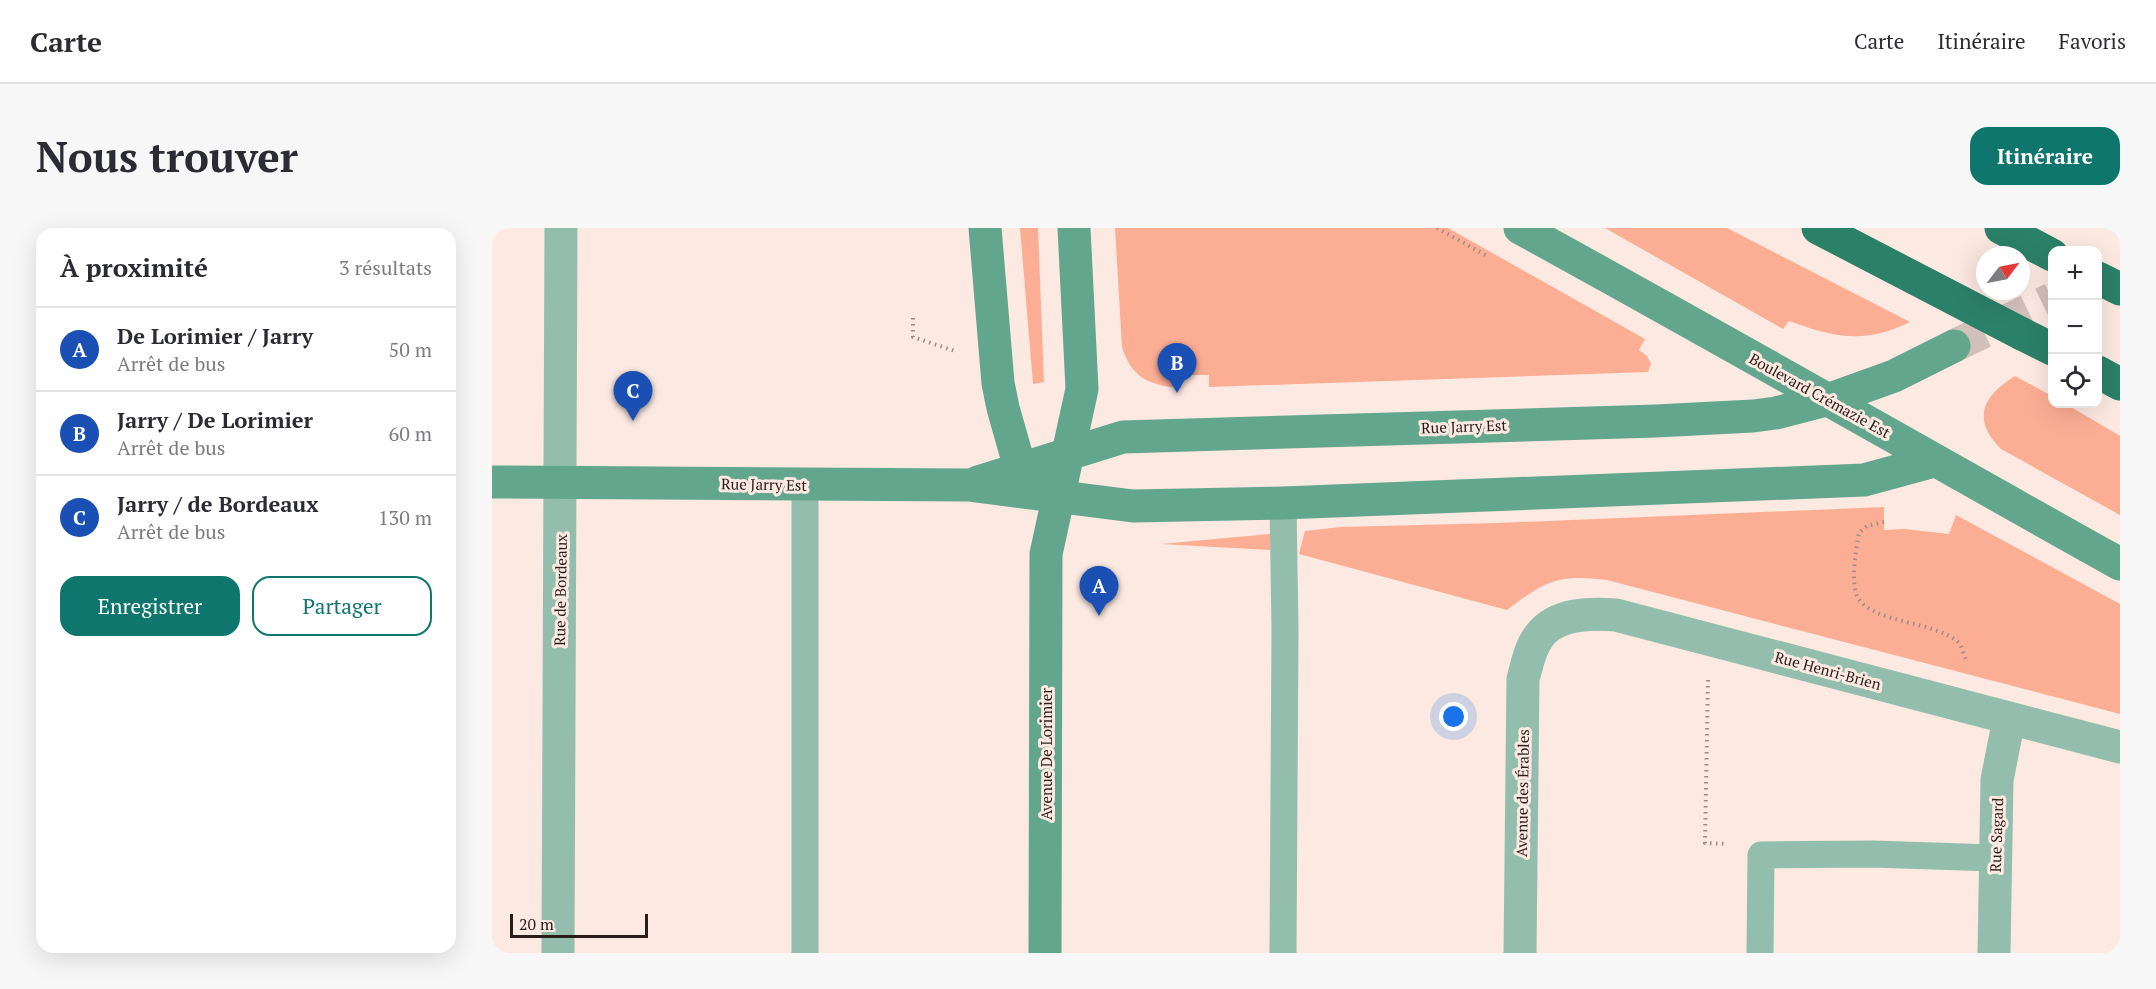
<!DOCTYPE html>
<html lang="fr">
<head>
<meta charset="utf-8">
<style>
  body { margin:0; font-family:"PT Serif",serif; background:#f7f7f7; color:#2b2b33 }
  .controls { position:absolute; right:18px; top:18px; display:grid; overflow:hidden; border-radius:12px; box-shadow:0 6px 24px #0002 }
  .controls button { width:54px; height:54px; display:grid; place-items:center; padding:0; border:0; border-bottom:2px solid #e1e1e2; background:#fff; color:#2b2b33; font:30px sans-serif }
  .compass { position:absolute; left:1484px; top:18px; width:54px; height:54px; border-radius:50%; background:#fff; box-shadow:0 6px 24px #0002; rotate:58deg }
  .scale { position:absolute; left:18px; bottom:15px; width:138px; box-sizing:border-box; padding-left:6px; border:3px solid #281d19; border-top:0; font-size:16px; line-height:21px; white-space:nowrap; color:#281d19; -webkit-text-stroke:4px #fce9e2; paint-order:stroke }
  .you { position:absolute; left:962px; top:489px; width:21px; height:21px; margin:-15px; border:4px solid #fff; border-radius:50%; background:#1a73e8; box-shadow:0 0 0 9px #1a73e833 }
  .badge { display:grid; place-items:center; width:39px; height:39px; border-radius:50%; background:#0f766e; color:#fff; font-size:20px; font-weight:700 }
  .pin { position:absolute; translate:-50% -50px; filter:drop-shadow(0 2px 3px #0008) }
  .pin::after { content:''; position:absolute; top:32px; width:21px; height:18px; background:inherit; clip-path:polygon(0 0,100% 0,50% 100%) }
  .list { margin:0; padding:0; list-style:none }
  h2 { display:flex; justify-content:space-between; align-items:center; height:78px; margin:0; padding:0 24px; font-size:26px }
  h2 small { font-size:20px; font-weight:400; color:#7c7c81 }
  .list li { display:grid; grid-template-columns:39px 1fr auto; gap:18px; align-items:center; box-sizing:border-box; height:84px; padding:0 24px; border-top:2px solid #e1e1e2 }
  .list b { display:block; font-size:22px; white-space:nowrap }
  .list p { margin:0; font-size:20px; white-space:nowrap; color:#7c7c81 }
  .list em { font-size:20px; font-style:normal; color:#7c7c81 }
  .actions { display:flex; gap:12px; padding:18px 24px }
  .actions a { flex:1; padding:14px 0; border:2px solid #0f766e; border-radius:18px; text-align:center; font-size:21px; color:#0f766e }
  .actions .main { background:#0f766e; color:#fff }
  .icon { flex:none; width:33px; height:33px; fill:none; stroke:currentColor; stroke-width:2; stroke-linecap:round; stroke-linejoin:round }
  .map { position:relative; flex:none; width:1628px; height:725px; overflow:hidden; border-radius:18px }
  header { display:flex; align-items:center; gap:36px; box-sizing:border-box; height:84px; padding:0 30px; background:#fff; border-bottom:2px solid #e1e1e2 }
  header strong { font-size:28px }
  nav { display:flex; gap:33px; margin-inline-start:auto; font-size:21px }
  .intro { display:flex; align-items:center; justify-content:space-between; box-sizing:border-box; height:144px; padding:0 36px }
  h1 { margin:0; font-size:42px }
  .button { padding:15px 27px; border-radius:18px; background:#0f766e; color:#fff; font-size:21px; font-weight:700 }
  main { display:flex; gap:36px; padding:0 36px }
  aside { flex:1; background:#fff; border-radius:18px; box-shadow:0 6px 24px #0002 }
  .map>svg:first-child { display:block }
  .grass { fill:#fcae94 }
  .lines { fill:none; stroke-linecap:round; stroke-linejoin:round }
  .secondary-tunnel { stroke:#d2c0ba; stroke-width:33; stroke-dasharray:33 16; stroke-linecap:butt }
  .path { stroke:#9c8d87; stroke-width:4; stroke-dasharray:1.5 4.5; stroke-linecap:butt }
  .service { stroke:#93bead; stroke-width:27 }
  .minor { stroke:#93bead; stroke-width:33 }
  .secondary { stroke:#63a68e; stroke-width:33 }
  .motorway { stroke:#2b8167; stroke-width:33 }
  .motorway-bridge { stroke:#2b8167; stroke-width:33 }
  .labels { text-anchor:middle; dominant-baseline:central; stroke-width:6; stroke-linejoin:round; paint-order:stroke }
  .street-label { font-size:15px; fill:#281d19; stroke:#fce9e2 }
</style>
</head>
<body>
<header>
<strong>Carte</strong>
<nav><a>Carte</a><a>Itinéraire</a><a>Favoris</a></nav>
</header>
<div class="intro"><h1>Nous trouver</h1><a class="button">Itinéraire</a></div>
<main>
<aside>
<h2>À proximité<small>3 résultats</small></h2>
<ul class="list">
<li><span class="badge" style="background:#1a4fb4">A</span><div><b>De Lorimier / Jarry</b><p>Arrêt de bus</p></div><em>50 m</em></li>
<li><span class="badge" style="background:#1a4fb4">B</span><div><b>Jarry / De Lorimier</b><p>Arrêt de bus</p></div><em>60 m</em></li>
<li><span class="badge" style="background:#1a4fb4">C</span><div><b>Jarry / de Bordeaux</b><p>Arrêt de bus</p></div><em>130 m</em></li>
</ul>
<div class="actions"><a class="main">Enregistrer</a><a>Partager</a></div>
</aside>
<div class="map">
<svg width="1628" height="725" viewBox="0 0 1628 725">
  <rect width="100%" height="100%" fill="#fce9e2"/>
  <!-- grass -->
  <g class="grass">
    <polygon points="528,0 546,0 552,154 541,156"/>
    <path d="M 623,0 L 956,0 L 1153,111 L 1147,122 L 1155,128 L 1159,136 L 1156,144 L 717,159 L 717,147 L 689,147 L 689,160 C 659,158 639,150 630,119 Z"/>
    <path d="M 1113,0 L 1235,0 L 1418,94 C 1372,116 1344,110 1297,93 L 1291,101 Z"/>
    <path d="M 1523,148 L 1560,168 L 1560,176 L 1574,176 L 1628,208 L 1628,287 L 1509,221 C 1479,191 1491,168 1523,148 Z"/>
    <path d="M 1392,279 L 1392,302 L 1412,301 L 1457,306 L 1464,287 L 1628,376 L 1628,486 L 1115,352 C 1066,346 1053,353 1015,382 L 807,326 L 813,303 L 849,299 L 1005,295 Z"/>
    <polygon points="778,306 778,322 669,316"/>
  </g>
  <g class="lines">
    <!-- secondary-tunnel -->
    <polyline class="secondary-tunnel" points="1462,118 1560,71"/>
    <!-- path -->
    <g class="path">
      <polyline points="945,0 997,29"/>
      <polyline points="421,90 421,109 463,123"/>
      <path d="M 1392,294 L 1375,298 L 1367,305 C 1364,321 1358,356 1366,370 C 1382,396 1445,393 1467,415 C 1470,419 1472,427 1474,432"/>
      <polyline points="1216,452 1213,615 1235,616"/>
    </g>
    <!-- service -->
    <g class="service">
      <polyline points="313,725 313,256"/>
      <polyline points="791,725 793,402 791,275"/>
      <polyline points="1268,725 1269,627 1380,626 1502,630"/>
    </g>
    <!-- minor -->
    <g class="minor">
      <polyline points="66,725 69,0"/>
      <path d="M 1028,725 L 1031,451 C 1035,437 1038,419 1048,407 C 1065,385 1099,385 1124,387 L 1628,519"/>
      <polyline points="1502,725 1505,552 1517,491"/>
    </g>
    <!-- secondary -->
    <g class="secondary">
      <polyline points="493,0 506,155 511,180 534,261"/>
      <path d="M 1028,0 C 1229,110 1427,224 1628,336"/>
      <polyline points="0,254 476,257 641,278 791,275 1372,252 1442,233"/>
      <polyline points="486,254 631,209 1164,193 1261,188 1284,185 1338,171 1402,148 1462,118"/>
      <polyline points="553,725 554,326 590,161 582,0"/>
    </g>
    <!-- motorway -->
    <g class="motorway">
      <polyline points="1509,0 1560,27"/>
      <polyline points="1530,106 1560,121"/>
      <polyline points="1606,144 1628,156"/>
    </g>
    <!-- motorway-bridge -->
    <g class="motorway-bridge">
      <polyline points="1326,0 1530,106"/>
      <polyline points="1606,50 1628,61"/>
    </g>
  </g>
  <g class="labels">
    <!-- street labels -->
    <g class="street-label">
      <text transform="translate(1328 167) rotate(29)">Boulevard Crémazie Est</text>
      <text transform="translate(972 198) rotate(-2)">Rue Jarry Est</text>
      <text transform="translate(272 256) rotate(1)">Rue Jarry Est</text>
      <text transform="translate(68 362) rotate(-89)">Rue de Bordeaux</text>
      <text transform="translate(1336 442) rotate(15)">Rue Henri-Brien</text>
      <text transform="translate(554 526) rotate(-90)">Avenue De Lorimier</text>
      <text transform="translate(1030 565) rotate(-89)">Avenue des Érables</text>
      <text transform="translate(1504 607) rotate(-88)">Rue Sagard</text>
    </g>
  </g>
</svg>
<div class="controls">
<button>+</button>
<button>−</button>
<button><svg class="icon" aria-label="locate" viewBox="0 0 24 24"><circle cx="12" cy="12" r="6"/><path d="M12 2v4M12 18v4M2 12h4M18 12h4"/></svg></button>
</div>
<svg class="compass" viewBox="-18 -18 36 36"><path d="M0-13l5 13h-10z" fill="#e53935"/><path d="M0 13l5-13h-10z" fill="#7c7c81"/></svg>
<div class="scale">20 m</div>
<div class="you"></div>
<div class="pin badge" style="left:607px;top:388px;background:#1a4fb4">A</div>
<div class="pin badge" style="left:685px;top:165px;background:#1a4fb4">B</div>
<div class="pin badge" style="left:141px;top:193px;background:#1a4fb4">C</div>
</div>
</main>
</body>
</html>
